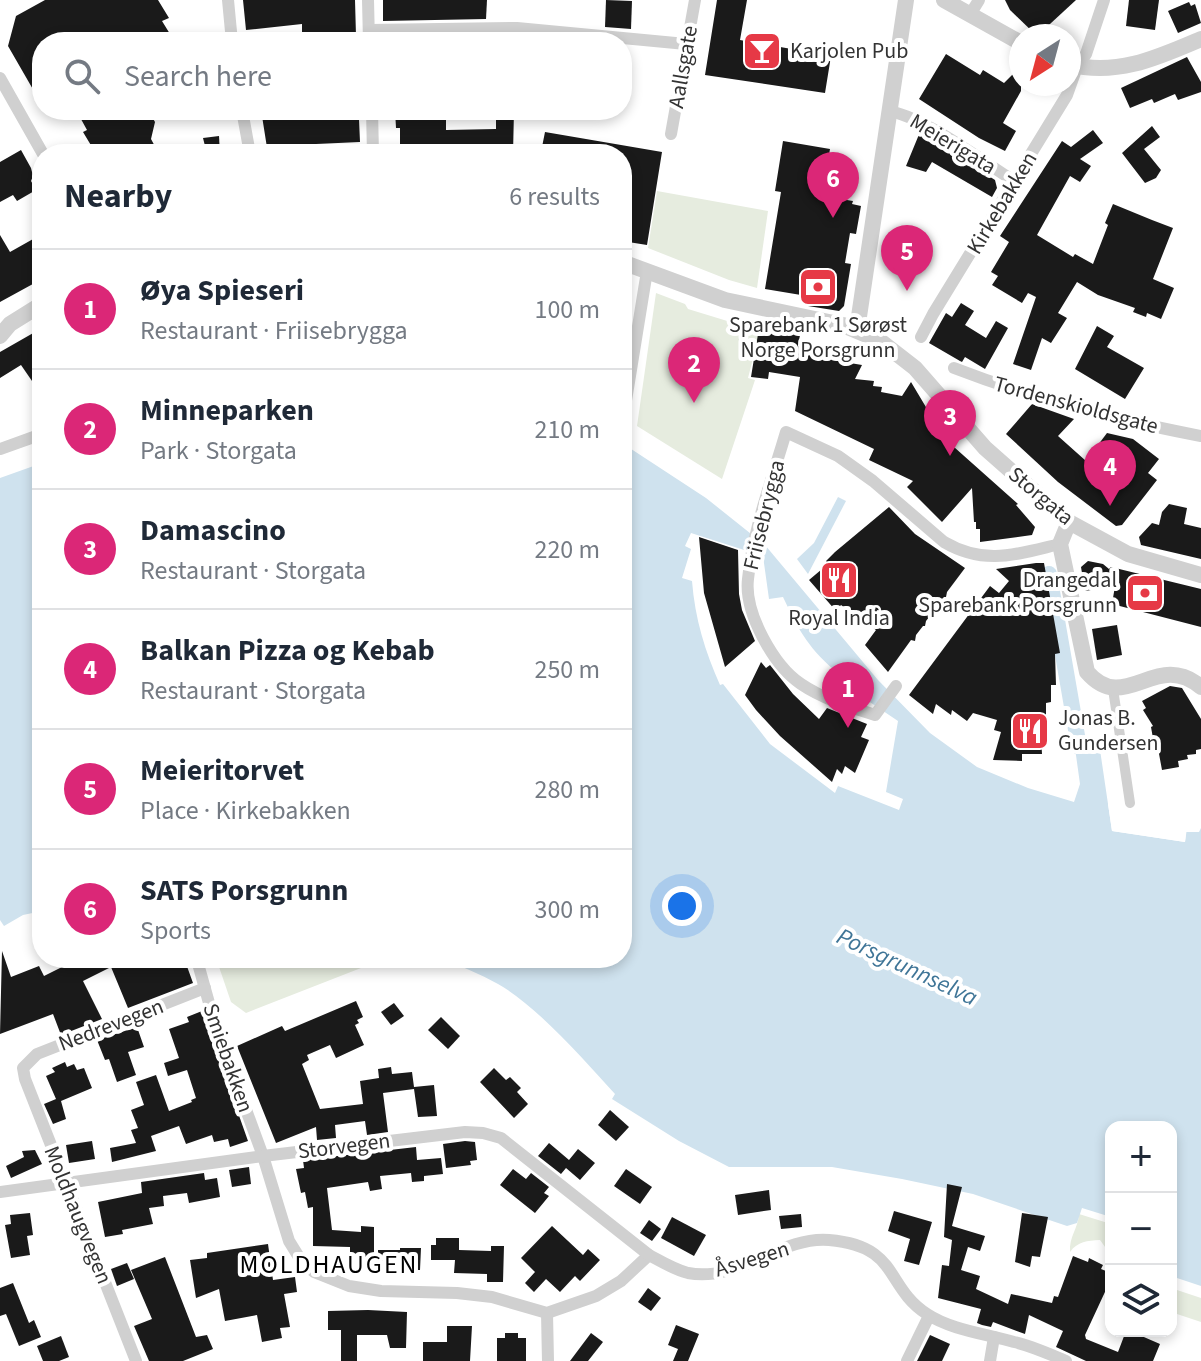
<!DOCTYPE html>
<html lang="en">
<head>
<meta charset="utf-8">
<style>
  body { margin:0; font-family:"Source Sans 3",sans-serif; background:#f2f2f3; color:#1f2937 }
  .controls { position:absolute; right:24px; bottom:24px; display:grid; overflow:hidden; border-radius:16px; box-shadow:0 4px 12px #0003 }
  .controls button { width:72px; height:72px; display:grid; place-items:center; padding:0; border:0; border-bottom:2px solid #e0e1e3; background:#fff; color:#1f2937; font:40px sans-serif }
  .compass { position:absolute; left:1009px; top:24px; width:72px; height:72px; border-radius:50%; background:#fff; box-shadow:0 4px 12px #0003; rotate:216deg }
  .you { position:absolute; left:682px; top:906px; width:28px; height:28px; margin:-20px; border:6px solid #fff; border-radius:50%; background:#1a73e8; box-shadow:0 0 0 12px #1a73e833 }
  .badge { display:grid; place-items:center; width:52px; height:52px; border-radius:50%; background:#db2777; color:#fff; font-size:26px; font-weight:700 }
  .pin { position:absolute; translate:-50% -66px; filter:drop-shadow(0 2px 4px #0008) }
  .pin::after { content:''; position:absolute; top:42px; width:28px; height:24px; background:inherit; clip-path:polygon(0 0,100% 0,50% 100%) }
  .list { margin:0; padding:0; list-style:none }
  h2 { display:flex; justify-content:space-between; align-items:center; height:104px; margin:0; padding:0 32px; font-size:34px }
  h2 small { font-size:26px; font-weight:400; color:#747a83 }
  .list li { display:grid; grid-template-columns:52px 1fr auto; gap:24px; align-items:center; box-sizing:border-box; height:120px; padding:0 32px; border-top:2px solid #e0e1e3 }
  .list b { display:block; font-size:30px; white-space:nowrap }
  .list p { margin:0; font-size:26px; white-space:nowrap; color:#747a83 }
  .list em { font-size:26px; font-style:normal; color:#747a83 }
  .icon { flex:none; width:44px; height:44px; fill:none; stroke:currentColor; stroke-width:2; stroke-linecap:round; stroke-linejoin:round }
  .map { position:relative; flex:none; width:1201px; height:1361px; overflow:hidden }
  .search { position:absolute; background:#fff; box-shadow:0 4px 12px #0003; left:32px; top:32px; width:600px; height:88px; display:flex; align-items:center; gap:20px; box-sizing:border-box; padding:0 28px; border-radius:32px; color:#747a83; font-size:30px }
  .panel { position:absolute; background:#fff; box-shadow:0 4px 12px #0003; left:32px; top:144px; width:600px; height:824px; border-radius:32px }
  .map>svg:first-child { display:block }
  .green { fill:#e6ecdf }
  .water { fill:#cfe2ee; fill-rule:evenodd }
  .pier { fill:#fff }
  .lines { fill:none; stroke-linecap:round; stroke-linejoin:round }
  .canal { stroke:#cfe2ee; stroke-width:16 }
  .building { fill:#1a1a1a }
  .pedestrian { stroke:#d0d0d0; stroke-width:10 }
  .minor { stroke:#d0d0d0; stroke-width:12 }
  .tertiary { stroke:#d0d0d0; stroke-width:16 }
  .labels { text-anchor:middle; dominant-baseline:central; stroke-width:8; stroke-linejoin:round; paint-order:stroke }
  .poi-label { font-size:22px; fill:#333; stroke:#fff; text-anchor:start }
  .street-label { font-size:22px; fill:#333; stroke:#fff }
  .water-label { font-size:24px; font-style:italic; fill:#3f7597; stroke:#fff }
  .quarter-label { font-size:26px; letter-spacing:2px; fill:#000; stroke:#fff }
</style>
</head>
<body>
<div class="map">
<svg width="1201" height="1361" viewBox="0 0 1201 1361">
  <rect width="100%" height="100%" fill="#fff"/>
  <!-- green -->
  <g class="green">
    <polygon points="657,191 768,211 757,288 729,280 648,248"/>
    <polygon points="656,293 685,304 688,309 760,331 748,378 755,380 722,479 637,426"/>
    <polygon points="216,958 349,958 361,968 246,1013 231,1002"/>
    <path d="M 1079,1214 L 1111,1224 L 1111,1250 L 1108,1251 L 1100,1240 C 1087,1241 1078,1241 1070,1252 C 1069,1236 1078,1229 1079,1214 Z"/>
    <polygon points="1171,1288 1201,1298 1201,1322 1171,1312"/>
  </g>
  <!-- water -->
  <g class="water">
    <path d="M 622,443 L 706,498 L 765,545 L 878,680 L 930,733 L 977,767 L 1028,788 L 1074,802 L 1080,784 L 1075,748 L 1099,743 L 1112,831 L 1185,842 L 1186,832 L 1199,832 L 1201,828 L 1201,1286 L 1171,1276 L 1171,1127 L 1111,1127 L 1111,1217 L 1082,1208 L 1077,1223 L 1067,1226 L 973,1194 L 902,1179 L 832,1167 L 729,1167 L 679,1141 L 612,1099 L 615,1094 C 585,1061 536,1005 498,984 C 480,974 460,966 441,958 L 622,958 ZM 691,533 L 763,556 L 769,599 L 783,597 C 800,633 809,649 840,675 L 837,680 L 898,721 L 886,792 L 903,799 L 899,810 L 838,786 L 835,793 L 770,744 L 723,684 L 720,685 C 705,651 695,619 692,581 L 682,578 L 691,549 L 685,546 Z"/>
    <polygon points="42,463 42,911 23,915 4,926 0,920 0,478"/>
    <polygon points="838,497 846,501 808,574 797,559 814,543"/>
  </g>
  <!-- pier -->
  <polygon class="pier" points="1108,804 1112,805 1115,828 1182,838 1183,830 1187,828 1185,842 1112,831"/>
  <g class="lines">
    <!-- canal -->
    <polyline class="canal" points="1049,574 1079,747"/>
  </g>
  <!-- building -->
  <g class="building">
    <polygon points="45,0 158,0 169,18 162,21 170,34 156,42 42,42 42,105 8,46 16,16"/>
    <polygon points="243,0 355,0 356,36 318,38 318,42 302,42 302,24 246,30"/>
    <polygon points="383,0 487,0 486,19 383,21"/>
    <polygon points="606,0 632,1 631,29 605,27"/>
    <polygon points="717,0 747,0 740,40 831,56 825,93 705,75"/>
    <polygon points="1005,0 1076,0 1037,36 1010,10"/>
    <polygon points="1129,0 1159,0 1155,30 1126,26"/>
    <polygon points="1189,2 1191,6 1195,4 1201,23 1178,33 1168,11"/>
    <polygon points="946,54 980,75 983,70 1004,83 1021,66 1021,91 1003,123 1016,131 1005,151 979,138 919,99"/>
    <polygon points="1187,57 1201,82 1201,92 1178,100 1175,94 1154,103 1152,99 1130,108 1121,88"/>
    <polygon points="76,110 94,110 98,117 111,110 148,110 155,122 151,139 159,154 100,154 95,145 92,147 83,132 87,130"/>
    <polygon points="307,110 321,110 321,120 359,119 360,142 316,144 317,154 268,154 262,116"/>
    <polygon points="395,110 446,110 446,130 496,129 496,110 514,110 513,154 400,154 400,128 396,128"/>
    <polygon points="1152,126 1160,137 1144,149 1161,170 1156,178 1145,183 1122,153"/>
    <polygon points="1093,130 1103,143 1080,159 1091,166 1080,182 1070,176 1037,235 1073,257 1075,254 1093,264 1108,225 1105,223 1113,204 1152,220 1173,228 1153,279 1174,288 1161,319 1147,313 1146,317 1133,312 1135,308 1098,295 1077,282 1058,313 1067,318 1051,343 1042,338 1031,370 1013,364 1036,297 1028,293 1022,303 992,285 998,276 991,272 1009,242 1000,236 1062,141 1071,147"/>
    <polygon points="545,132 662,152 647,245 622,241 622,154 545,154 541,152"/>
    <polygon points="920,132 995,180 997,188 992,197 932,162 926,172 906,166"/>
    <polygon points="219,136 220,154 207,154 203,138"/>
    <polygon points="783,141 830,149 822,196 853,201 852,204 861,206 856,234 850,233 845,263 851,264 844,306 839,311 808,306 809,301 800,300 801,295 765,289 781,192 775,191"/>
    <polygon points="21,150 31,168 33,176 31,181 36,190 17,201 13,195 0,202 0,162"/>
    <polygon points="42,234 42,279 0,302 0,235 10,252"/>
    <polygon points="961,303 974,311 965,325 986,338 996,321 1008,328 985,369 965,357 962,362 960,361 929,343 946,313 952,317"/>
    <polygon points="1097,326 1114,336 1107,347 1144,368 1125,399 1075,369"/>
    <polygon points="42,328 42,375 32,381 21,365 0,378 0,352"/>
    <polygon points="759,328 800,335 798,346 828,350 827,355 839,357 838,361 862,365 855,379 874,381 873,386 882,387 881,392 902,396 911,382 945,439 1018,504 1016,505 1035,527 1032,535 980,542 980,529 976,529 976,522 974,522 972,488 942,522 907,487 913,481 869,460 874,449 795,411 800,377 769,372 768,379 751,377"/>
    <polygon points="1032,404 1074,419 1058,436 1086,461 1107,433 1133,439 1159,459 1148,473 1157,480 1122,525 1116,526 1058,482 1006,434"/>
    <polygon points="1169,504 1187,508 1184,524 1201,528 1201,559 1141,545 1139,537 1152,523 1159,525 1162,512"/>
    <polygon points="889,507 915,534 965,568 947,592 946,597 944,597 937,606 936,612 933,612 926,621 925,626 923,626 916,635 915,641 911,640 888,672 865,645 876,630 841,605 836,611 809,580 828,564 826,561 835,552"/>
    <polygon points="699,537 738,550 739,594 742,610 755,641 725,667 704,593"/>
    <polygon points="1088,561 1103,564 1109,569 1111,567 1201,589 1201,627 1112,604 1115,586 1085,591 1081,567"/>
    <polygon points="1036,563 1044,563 1060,653 1055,654 1056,685 1051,685 1051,702 1046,703 1046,720 1040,720 1042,754 1022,754 1022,761 993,760 1001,732 994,730 997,720 973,713 967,721 952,710 951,715 936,704 933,714 909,695 990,586 999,593 1009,581 996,569"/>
    <polygon points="1117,625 1122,655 1097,660 1092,629"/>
    <polygon points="761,662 766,668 770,665 793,694 819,719 827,708 867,724 861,737 869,740 855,773 845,766 842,774 837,769 832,782 780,736 756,710 745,695"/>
    <polygon points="1170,686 1182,688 1201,719 1201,749 1196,750 1196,754 1187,755 1188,759 1178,761 1179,767 1162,770 1157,743 1154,744 1151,727 1153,726 1143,710 1146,708 1142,701"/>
    <polygon points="2,951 11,977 39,966 44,976 68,964 65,958 184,958 193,983 128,1008 111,967 83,981 102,1019 61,1035 53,1014 0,1034"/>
    <polygon points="356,1001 363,1017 357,1020 359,1023 355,1025 364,1045 336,1058 330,1045 307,1055 309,1060 302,1064 320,1109 363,1104 360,1081 379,1078 378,1069 391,1067 392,1074 412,1072 414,1087 434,1085 437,1116 418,1117 414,1089 383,1093 388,1132 367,1135 365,1121 335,1125 336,1138 317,1140 316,1127 276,1143 237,1046 282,1026 285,1031"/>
    <polygon points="394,1003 404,1016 391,1025 381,1012"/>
    <polygon points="202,1011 248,1141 230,1147 228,1139 214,1142 212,1135 186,1144 179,1126 151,1136 156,1151 112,1162 110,1148 136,1143 131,1130 138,1128 131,1110 144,1105 136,1082 156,1075 169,1111 192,1102 191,1100 196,1098 187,1070 168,1076 164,1063 179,1058 169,1029 189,1022 187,1017"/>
    <polygon points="441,1017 460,1036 448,1049 428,1030"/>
    <polygon points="137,1027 144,1047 128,1052 136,1075 117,1082 109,1059 105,1060 97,1040"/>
    <polygon points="65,1062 67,1067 74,1064 77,1070 84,1068 92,1088 61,1101 66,1119 53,1124 44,1104 56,1099 46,1076 55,1072 52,1068"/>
    <polygon points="494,1068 506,1080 510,1077 521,1088 517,1092 528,1104 514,1118 480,1082"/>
    <polygon points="610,1110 629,1127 616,1141 598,1125"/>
    <polygon points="92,1141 95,1159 69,1163 66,1145"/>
    <polygon points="465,1141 475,1142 477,1160 470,1161 471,1165 446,1168 443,1144"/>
    <polygon points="549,1143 569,1160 578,1149 595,1163 580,1180 566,1168 561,1174 538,1156"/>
    <polygon points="416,1147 417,1160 441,1158 443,1174 424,1176 424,1181 412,1182 411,1173 380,1176 382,1189 370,1191 368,1182 327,1188 332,1230 361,1232 361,1226 374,1227 374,1257 359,1257 359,1254 350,1253 350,1247 313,1246 313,1207 308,1208 305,1192 301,1193 296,1169 304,1168 303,1160"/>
    <polygon points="35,1150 42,1164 11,1178 6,1166 24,1157 22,1151"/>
    <polygon points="249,1167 251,1184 232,1187 229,1170"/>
    <polygon points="513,1169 526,1179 531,1173 549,1187 544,1193 549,1196 535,1213 500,1185"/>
    <polygon points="626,1169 652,1187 640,1204 614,1186"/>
    <polygon points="204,1173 205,1180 217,1178 220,1197 189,1203 187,1193 163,1196 164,1206 149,1208 153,1224 122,1230 123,1234 105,1237 98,1202 142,1193 141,1182"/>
    <polygon points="947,1184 962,1187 952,1226 985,1236 980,1251 968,1247 961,1270 980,1276 976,1289 1008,1304 1011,1294 1052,1303 1054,1296 1058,1297 1073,1256 1088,1262 1089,1258 1103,1265 1101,1269 1111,1273 1111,1279 1085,1335 1086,1339 1118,1352 1126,1331 1130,1331 1160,1344 1153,1361 1086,1361 1056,1347 1063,1331 1029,1315 1025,1334 993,1322 991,1327 982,1325 977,1323 981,1309 938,1298 942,1265 949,1266 952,1240 944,1237"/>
    <polygon points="769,1190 771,1210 738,1215 735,1195"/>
    <polygon points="894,1211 932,1222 919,1265 904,1261 910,1239 888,1231"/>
    <polygon points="30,1213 33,1235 27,1236 30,1255 11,1258 5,1225 11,1224 10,1215"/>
    <polygon points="1022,1213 1048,1217 1040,1257 1032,1256 1030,1267 1015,1262"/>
    <polygon points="801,1214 802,1227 781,1229 779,1216"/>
    <polygon points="672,1217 706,1235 694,1256 661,1238"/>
    <polygon points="649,1220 661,1229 652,1241 640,1233"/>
    <polygon points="552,1226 583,1255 588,1249 600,1260 580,1281 575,1276 560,1292 546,1279 534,1292 525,1283 535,1272 521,1258"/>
    <polygon points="436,1238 459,1238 459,1250 491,1251 491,1246 504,1246 503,1282 487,1282 487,1274 454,1273 455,1260 431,1260 431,1245 436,1245"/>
    <polygon points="268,1244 273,1280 295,1277 297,1292 284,1294 290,1327 280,1328 282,1338 262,1342 257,1315 225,1321 219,1289 196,1298 190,1260 207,1258 207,1253"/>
    <polygon points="400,1248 421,1248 420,1270 409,1270 409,1273 378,1270 378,1250 400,1250"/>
    <polygon points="165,1257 196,1337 207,1335 213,1349 183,1361 149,1361 134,1326 152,1319 131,1270"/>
    <polygon points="127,1263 134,1279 117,1286 111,1269"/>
    <polygon points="13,1283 29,1323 34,1320 41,1337 19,1346 6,1314 0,1316 0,1288"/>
    <polygon points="648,1288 661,1298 651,1311 638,1302"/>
    <polygon points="368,1310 407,1312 406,1348 390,1348 387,1335 357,1335 357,1361 341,1361 341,1330 328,1330 328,1311"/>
    <polygon points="676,1325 699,1334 688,1361 673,1361 678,1349 668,1345"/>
    <polygon points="447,1326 472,1326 470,1361 423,1361 423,1342 447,1342"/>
    <polygon points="505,1333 518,1333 518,1338 526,1338 526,1361 497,1361 497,1338 505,1338"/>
    <polygon points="591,1333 603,1342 588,1361 570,1361"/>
    <polygon points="930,1335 950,1344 942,1361 917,1361"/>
    <polygon points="61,1336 69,1357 59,1361 43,1361 37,1346"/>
  </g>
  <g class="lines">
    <!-- pedestrian -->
    <polyline class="pedestrian" points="1113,689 1130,803"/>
    <!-- minor -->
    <g class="minor">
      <polyline points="228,0 232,42"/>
      <polyline points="368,0 369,42"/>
      <polyline points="971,13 979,0"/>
      <polyline points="369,30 517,28 686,44"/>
      <polyline points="0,78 43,154"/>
      <polyline points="242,110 250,154"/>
      <polyline points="372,110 373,154"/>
      <path d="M 890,111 C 929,120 979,159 1014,181"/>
      <polyline points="671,134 695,0"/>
      <polyline points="921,337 933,314 1067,95 1077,67 1086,54 1104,0"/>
      <path d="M 954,368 C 1034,399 1116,420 1201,436"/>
      <polyline points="622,425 647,271"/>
      <polyline points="0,449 42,434"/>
      <path d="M 896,686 L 875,715 C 850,707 823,699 801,684 C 774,666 744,613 748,579 C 753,529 772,480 786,432 L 838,456 L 873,481 L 944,542 C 985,566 1017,554 1060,544"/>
      <path d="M 197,960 L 216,1028 L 263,1156 L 289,1241 L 302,1262 L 314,1272 L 349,1286 L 381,1291 L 457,1293 L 492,1297 L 547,1313 L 596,1296 L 621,1281 L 649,1255 C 662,1262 675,1270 688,1273 C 738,1283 780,1236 829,1240 C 900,1246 884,1286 927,1314 C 951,1330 987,1334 1014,1342 C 1032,1346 1049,1354 1066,1361"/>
      <polyline points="0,1192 263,1156 465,1132 483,1133 501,1138 649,1255"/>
      <polyline points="547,1313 548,1361"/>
      <polyline points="136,1361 25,1079 23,1068 37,1054 205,988"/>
      <polyline points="907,1361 929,1316"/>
      <polyline points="990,1361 994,1337"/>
    </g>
    <!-- tertiary -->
    <g class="tertiary">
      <polyline points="944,0 1021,43"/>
      <path d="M 1069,64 C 1116,77 1159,57 1201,39"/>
      <polyline points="622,262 725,300 843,325 879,340 915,368 985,448 1069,522 1128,554 1201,575"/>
      <polyline points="857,330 906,0"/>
      <polyline points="0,336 10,324 42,304"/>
      <path d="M 1069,522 L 1060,544 L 1087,672 C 1125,716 1156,649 1201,687"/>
    </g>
  </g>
  <!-- icons -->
  <defs>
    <symbol id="bar-square" viewBox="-11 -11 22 22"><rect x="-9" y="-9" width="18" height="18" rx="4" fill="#e63946" stroke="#fff"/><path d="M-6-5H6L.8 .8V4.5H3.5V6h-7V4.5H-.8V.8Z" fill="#fff"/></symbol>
    <symbol id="bank-square" viewBox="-11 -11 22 22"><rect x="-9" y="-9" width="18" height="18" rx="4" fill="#e63946" stroke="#fff"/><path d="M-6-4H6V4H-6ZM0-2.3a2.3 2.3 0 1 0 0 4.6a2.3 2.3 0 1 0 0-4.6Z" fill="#fff"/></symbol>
    <symbol id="restaurant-square" viewBox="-11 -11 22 22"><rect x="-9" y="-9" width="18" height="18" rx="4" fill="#e63946" stroke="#fff"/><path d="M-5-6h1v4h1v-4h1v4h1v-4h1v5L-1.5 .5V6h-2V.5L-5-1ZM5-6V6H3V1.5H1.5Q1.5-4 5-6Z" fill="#fff"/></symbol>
  </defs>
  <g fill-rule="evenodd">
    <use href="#bar-square" x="740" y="29" width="44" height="44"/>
    <use href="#bank-square" x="796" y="265" width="44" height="44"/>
    <use href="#restaurant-square" x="817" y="558" width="44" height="44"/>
    <use href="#bank-square" x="1123" y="571" width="44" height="44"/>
    <use href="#restaurant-square" x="1008" y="709" width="44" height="44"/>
  </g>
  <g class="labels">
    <!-- poi labels -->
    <g class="poi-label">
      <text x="790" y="51">Karjolen Pub</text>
      <text x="818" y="325" text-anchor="middle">Sparebank 1 Sørøst<tspan x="818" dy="25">Norge Porsgrunn</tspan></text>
      <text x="1117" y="580" text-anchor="end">Drangedal<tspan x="1117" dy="25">Sparebank Porsgrunn</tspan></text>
      <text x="839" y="618" text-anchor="middle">Royal India</text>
      <text x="1058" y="718">Jonas B.<tspan x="1058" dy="25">Gundersen</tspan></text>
    </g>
    <!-- street labels -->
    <g class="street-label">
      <text transform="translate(683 67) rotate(-80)">Aallsgate</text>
      <text transform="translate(953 144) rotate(31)">Meierigata</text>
      <text transform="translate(1002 203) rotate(-59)">Kirkebakken</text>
      <text transform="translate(1076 405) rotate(15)">Tordenskioldsgate</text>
      <text transform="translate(1041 496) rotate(40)">Storgata</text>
      <text transform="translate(764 515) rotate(-76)">Friisebrygga</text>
      <text transform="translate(111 1025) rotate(-21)">Nedrevegen</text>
      <text transform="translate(228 1058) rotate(71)">Smiebakken</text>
      <text transform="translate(344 1146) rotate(-7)">Storvegen</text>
      <text transform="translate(78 1215) rotate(68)">Moldhaugvegen</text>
      <text transform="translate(752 1259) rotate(-17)">Åsvegen</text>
    </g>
    <!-- water labels -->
    <g class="water-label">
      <text transform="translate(907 967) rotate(25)">Porsgrunnselva</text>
    </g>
    <!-- quarter labels -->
    <g class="quarter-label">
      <text x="329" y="1264">MOLDHAUGEN</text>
    </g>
  </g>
</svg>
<div class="controls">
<button>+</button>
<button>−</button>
<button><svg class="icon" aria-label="layers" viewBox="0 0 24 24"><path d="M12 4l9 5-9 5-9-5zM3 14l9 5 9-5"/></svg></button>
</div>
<svg class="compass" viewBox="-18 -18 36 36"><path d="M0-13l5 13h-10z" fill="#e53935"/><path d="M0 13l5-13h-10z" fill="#747a83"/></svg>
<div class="you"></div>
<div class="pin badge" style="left:848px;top:728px">1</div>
<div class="pin badge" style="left:694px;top:403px">2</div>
<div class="pin badge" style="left:950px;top:456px">3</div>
<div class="pin badge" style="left:1110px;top:506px">4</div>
<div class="pin badge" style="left:907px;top:291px">5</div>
<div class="pin badge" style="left:833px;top:218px">6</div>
<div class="search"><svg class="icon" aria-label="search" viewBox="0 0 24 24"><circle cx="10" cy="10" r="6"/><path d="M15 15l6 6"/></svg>Search here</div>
<section class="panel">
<h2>Nearby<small>6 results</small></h2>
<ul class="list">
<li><span class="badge">1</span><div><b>Øya Spieseri</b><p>Restaurant · Friisebrygga</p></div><em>100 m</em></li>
<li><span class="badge">2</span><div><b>Minneparken</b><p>Park · Storgata</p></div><em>210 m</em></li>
<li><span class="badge">3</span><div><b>Damascino</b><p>Restaurant · Storgata</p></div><em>220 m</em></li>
<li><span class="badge">4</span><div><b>Balkan Pizza og Kebab</b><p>Restaurant · Storgata</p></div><em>250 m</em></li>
<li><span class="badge">5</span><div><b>Meieritorvet</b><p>Place · Kirkebakken</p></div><em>280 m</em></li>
<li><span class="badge">6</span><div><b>SATS Porsgrunn</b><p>Sports</p></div><em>300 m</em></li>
</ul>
</section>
</div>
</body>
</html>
